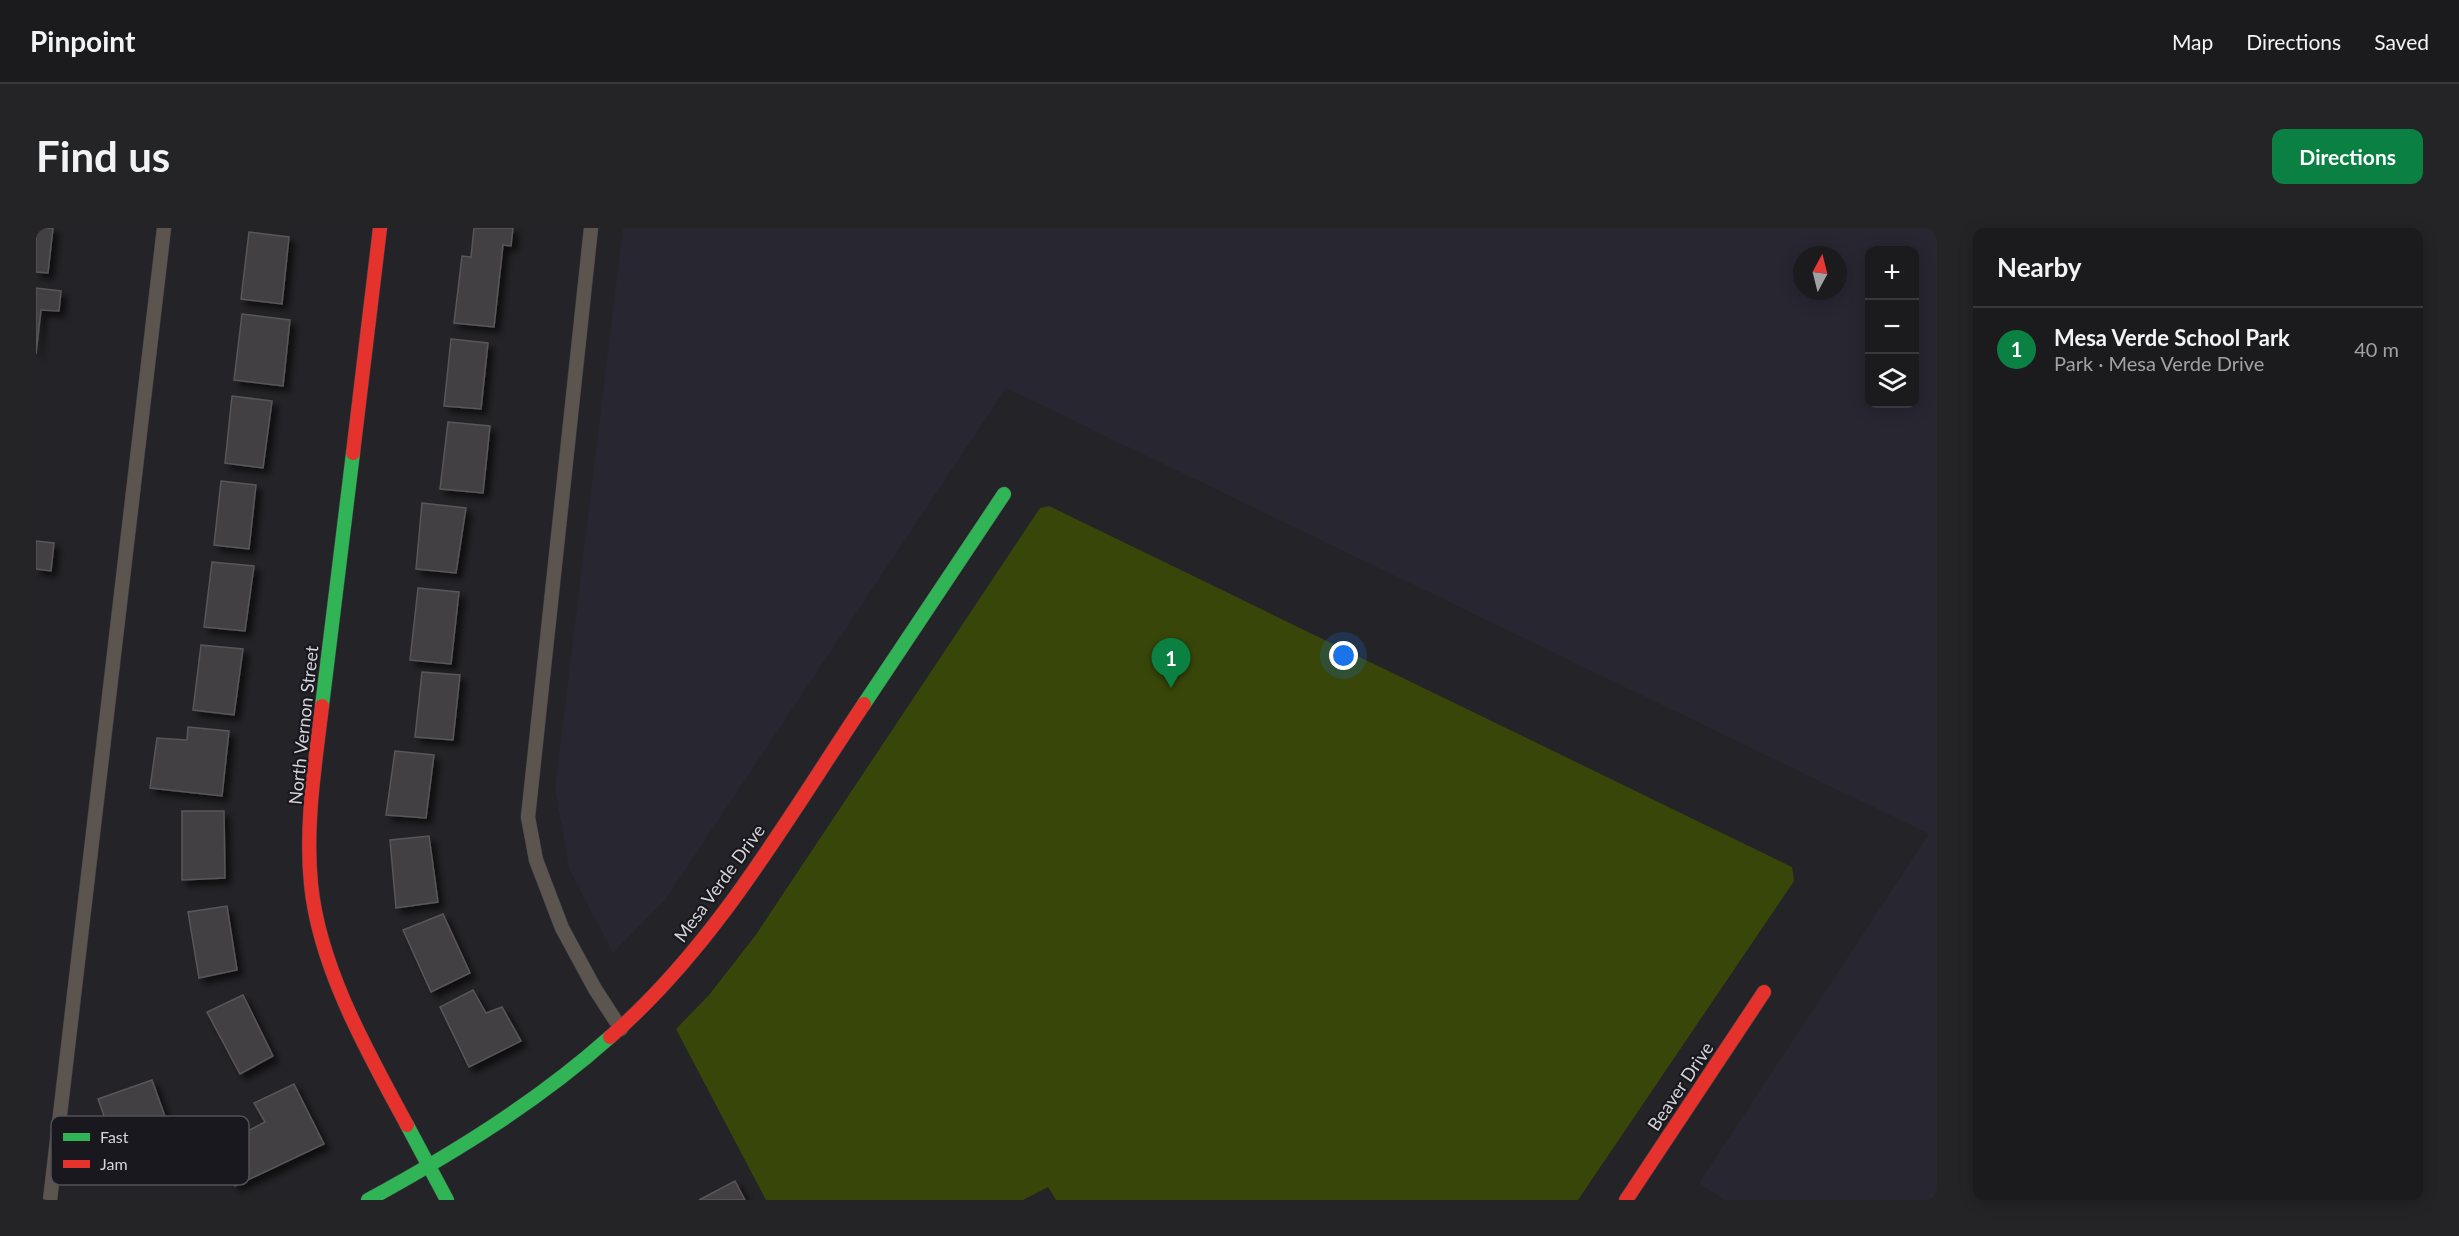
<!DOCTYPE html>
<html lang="en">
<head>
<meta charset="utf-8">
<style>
  body { margin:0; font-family:Lato,sans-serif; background:#242326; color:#f1f3f6 }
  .controls { position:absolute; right:18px; top:18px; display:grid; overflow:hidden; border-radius:12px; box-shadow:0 3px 15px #0003 }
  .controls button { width:54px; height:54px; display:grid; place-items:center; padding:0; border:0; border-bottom:2px solid #39383b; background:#1b1a1d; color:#f1f3f6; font:30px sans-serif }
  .compass { position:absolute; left:1757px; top:18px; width:54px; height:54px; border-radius:50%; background:#1b1a1d; box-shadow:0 3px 15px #0003; rotate:7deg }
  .you { position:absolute; left:1308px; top:428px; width:21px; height:21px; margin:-15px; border:4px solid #fff; border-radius:50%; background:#1a73e8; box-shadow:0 0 0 9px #1a73e833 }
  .badge { display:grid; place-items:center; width:39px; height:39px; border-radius:50%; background:#0b8043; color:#fff; font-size:20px; font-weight:700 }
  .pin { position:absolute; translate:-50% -50px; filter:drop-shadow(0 2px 3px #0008) }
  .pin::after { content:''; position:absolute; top:32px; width:21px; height:18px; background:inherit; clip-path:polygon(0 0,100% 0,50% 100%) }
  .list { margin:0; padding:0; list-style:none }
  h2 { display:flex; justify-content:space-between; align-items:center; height:78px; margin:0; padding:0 24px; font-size:26px }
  h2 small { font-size:20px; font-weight:400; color:#a0a1a4 }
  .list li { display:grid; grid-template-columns:39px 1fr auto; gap:18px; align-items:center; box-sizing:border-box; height:84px; padding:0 24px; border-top:2px solid #39383b }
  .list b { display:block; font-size:22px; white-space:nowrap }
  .list p { margin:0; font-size:20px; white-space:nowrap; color:#a0a1a4 }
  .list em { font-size:20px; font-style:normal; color:#a0a1a4 }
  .icon { flex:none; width:33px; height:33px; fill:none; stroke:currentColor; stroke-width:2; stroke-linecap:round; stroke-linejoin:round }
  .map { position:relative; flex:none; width:1901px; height:972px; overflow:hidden; border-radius:12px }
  header { display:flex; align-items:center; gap:36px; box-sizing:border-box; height:84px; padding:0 30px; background:#1b1a1d; border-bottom:2px solid #39383b }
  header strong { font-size:28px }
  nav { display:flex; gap:33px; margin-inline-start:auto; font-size:21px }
  .intro { display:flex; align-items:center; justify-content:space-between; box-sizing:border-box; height:144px; padding:0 36px }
  h1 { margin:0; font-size:42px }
  .button { padding:15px 27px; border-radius:12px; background:#0b8043; color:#fff; font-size:21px; font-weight:700 }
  main { display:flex; gap:36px; padding:0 36px }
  aside { flex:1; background:#1b1a1d; border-radius:12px; box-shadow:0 3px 15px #0003 }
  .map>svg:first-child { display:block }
  .built { fill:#282631; fill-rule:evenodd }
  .green { fill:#384709 }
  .building { fill:#434043; stroke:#585659; stroke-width:1.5; filter:url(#shadow) }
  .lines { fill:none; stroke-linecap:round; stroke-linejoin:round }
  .lane-casing { stroke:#404043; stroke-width:15 }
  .fast-casing { stroke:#404043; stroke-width:15 }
  .jam-casing { stroke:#404043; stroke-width:15 }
  .lane { stroke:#5b544f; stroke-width:14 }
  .fast { stroke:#30b455; stroke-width:14 }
  .jam { stroke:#e5322d; stroke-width:14 }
  .labels { text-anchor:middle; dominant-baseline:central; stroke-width:4.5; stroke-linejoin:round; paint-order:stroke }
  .street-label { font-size:18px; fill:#d5d4d9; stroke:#1a181f }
  .key { fill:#1a181f; stroke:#525057; stroke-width:1.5 }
  .key-label { font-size:16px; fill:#d5d4d9 }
</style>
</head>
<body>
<header>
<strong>Pinpoint</strong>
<nav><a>Map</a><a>Directions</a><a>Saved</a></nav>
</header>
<div class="intro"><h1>Find us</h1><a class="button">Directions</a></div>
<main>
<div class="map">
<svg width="1901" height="972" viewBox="0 0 1901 972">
  <defs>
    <filter id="shadow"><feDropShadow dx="5.5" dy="5.5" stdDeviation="3" flood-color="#0009"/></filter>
  </defs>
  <rect width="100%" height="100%" fill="#242327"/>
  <!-- built -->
  <path class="built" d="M 587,0 L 1901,0 L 1901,972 L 1688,972 L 1663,955 L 1893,606 L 970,160 L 629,672 L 577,725 L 533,641 L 519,560 ZM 1834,22 L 1878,22 L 1878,176 L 1834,176 ZM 1766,27 L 1802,27 L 1802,63 L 1766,63 Z"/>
  <!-- green -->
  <polygon class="green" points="1013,278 1756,639 1758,653 1542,972 1020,972 1012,959 987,972 730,972 640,801 673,767 719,708 1004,280"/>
  <!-- building -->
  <g class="building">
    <polygon points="0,0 17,0 12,45 0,44"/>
    <polygon points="438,0 477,0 475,18 467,17 458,99 418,95 426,28 435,29"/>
    <polygon points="213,4 253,9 246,76 205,71"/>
    <polygon points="0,60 25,63 23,83 5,82 0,126"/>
    <polygon points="206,86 254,92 247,158 198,152"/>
    <polygon points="415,111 452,115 445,181 408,178"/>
    <polygon points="196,168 236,173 227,240 189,235"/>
    <polygon points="412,194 454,198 447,265 404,261"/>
    <polygon points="185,253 220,257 213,321 178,317"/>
    <polygon points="386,275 430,280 420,345 380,341"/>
    <polygon points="0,313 18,315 15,343 0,341"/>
    <polygon points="176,334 218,338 209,403 168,399"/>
    <polygon points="382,360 423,364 415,436 374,432"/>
    <polygon points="165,417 207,421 198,487 157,482"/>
    <polygon points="386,444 424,447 417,512 379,509"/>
    <polygon points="152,499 193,503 186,568 114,560 121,510 151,512"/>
    <polygon points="359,523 398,527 390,590 350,587"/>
    <polygon points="146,583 188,583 189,650 146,652"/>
    <polygon points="393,608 402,674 360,680 354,612"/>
    <polygon points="191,678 201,742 163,750 152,684"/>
    <polygon points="407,686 434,745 395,764 367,702"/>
    <polygon points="437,762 450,785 466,779 485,813 433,839 404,779"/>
    <polygon points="207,767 237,828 204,846 171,784"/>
    <polygon points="116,852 131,894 77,913 62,871"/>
    <polygon points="258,856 288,916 199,958 180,919 229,894 218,875"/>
    <polygon points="699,953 709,972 663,972"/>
  </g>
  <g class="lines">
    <defs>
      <g id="lane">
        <polyline points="555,0 492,589 500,632 526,700 559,761 585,801"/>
        <polyline points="14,972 128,0"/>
      </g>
      <g id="fast">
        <polyline points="828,476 968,266"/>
        <polyline points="286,478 317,225"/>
        <polyline points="371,897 411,972"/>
        <path d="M 332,972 C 418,925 501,874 574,809"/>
      </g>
      <g id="jam">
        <polyline points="317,225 344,0"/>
        <path d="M 286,478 C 279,537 269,597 275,656 C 283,739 332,825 371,897"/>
        <path d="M 574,809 C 680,717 751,591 828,476"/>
        <polyline points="1590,972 1728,764"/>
      </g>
    </defs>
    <!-- lane casing -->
    <use href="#lane" class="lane-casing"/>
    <!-- fast casing -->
    <use href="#fast" class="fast-casing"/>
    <!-- jam casing -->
    <use href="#jam" class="jam-casing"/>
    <!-- lane -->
    <use href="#lane" class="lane"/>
    <!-- fast -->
    <use href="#fast" class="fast"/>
    <!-- jam -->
    <use href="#jam" class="jam"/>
  </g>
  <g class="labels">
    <!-- street labels -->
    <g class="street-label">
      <text transform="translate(267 497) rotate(-84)">North Vernon Street</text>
      <text transform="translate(683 655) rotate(-54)">Mesa Verde Drive</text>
      <text transform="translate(1644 858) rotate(-56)">Beaver Drive</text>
    </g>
  </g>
  <!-- legend -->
  <rect x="15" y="888" width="198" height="69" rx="9" class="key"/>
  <rect x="27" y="905" width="27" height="8" fill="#30b455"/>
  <rect x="27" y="932" width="27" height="8" fill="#e5322d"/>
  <g class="key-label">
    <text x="64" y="915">Fast</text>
    <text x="64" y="942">Jam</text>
  </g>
</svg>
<div class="controls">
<button>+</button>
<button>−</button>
<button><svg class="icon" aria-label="layers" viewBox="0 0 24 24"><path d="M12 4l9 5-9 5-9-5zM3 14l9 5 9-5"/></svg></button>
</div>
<svg class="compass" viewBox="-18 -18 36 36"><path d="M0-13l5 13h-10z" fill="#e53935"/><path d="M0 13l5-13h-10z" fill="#a0a1a4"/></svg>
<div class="you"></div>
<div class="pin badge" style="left:1135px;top:460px">1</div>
</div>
<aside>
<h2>Nearby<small></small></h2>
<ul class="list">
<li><span class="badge">1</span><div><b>Mesa Verde School Park</b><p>Park · Mesa Verde Drive</p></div><em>40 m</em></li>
</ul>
</aside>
</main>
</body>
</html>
